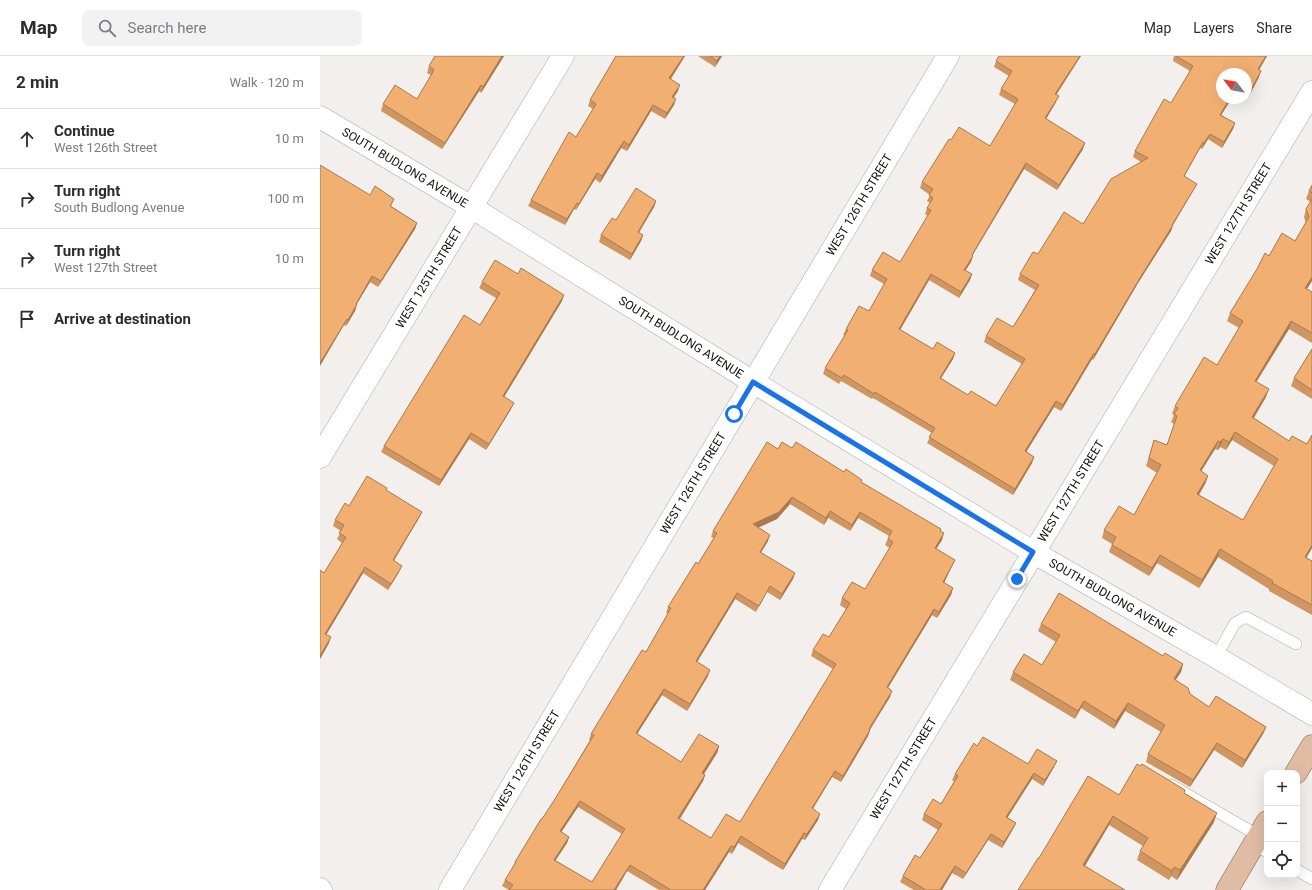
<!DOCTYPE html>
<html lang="en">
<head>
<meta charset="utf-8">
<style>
  body { margin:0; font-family:Roboto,sans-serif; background:#f2f2f3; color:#2b2b33 }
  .controls { position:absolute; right:12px; bottom:12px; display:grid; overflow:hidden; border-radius:8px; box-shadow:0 4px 16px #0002 }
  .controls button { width:36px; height:36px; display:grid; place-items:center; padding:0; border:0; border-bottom:1px solid #e1e1e2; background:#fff; color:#2b2b33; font:20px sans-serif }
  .compass { position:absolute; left:896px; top:12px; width:36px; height:36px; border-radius:50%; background:#fff; box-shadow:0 4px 16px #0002; rotate:301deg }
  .stop { position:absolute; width:12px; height:12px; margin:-9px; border:3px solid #1a73e8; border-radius:50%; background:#fff }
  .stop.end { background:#1a73e8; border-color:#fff; box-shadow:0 1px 4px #0008 }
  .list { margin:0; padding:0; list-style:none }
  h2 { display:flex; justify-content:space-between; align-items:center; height:52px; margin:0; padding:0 16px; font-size:17px }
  h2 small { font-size:13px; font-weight:400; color:#7c7c81 }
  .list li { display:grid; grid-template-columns:26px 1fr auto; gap:12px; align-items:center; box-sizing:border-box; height:60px; padding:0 16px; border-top:1px solid #e1e1e2 }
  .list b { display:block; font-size:15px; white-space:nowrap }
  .list p { margin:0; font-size:13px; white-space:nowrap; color:#7c7c81 }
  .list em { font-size:13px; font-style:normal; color:#7c7c81 }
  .icon { flex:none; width:22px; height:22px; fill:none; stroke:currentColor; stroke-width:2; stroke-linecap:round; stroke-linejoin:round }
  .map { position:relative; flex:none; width:992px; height:834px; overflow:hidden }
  header { display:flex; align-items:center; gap:24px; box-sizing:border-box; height:56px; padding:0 20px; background:#fff; border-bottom:1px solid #e1e1e2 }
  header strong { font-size:19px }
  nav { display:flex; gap:22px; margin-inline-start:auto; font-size:14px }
  .search { width:280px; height:36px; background:#f2f2f3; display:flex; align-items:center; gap:10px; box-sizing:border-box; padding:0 14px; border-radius:8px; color:#7c7c81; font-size:15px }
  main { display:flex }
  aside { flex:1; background:#fff }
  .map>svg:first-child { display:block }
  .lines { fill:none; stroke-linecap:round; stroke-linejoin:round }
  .service-casing { stroke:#afaca9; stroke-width:12 }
  .minor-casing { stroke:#afaca9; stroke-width:23 }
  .tertiary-casing { stroke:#afaca9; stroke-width:23 }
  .primary-casing { stroke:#8b6449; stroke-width:23 }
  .service { stroke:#fff; stroke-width:11 }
  .minor { stroke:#fff; stroke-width:22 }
  .tertiary { stroke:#fff; stroke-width:22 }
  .primary { stroke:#e0bca4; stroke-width:22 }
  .wall { fill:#cf9662; fill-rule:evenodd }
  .shaded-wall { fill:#a97a50 }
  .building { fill:#f1af72; stroke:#a97a50; fill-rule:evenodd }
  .route { stroke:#1a73e8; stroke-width:5 }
  .labels { text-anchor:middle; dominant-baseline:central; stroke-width:4; stroke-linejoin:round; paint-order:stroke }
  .street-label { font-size:12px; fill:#131211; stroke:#fffdfb }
</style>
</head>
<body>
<header>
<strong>Map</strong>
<div class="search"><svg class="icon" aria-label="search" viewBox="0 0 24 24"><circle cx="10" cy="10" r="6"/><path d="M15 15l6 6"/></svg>Search here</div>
<nav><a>Map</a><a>Layers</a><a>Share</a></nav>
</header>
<main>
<aside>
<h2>2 min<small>Walk · 120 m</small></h2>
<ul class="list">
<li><svg class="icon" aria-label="ahead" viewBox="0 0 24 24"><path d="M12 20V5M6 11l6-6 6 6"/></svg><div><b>Continue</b><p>West 126th Street</p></div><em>10 m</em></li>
<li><svg class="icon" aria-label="right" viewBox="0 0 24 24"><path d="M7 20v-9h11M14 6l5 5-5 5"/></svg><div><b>Turn right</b><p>South Budlong Avenue</p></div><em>100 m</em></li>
<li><svg class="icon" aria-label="right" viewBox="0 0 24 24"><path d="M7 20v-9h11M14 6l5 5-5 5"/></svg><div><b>Turn right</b><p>West 127th Street</p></div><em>10 m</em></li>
<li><svg class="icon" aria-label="arrive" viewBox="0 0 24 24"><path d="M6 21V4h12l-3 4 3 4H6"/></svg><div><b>Arrive at destination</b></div></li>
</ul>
</aside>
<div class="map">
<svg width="992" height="834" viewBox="0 0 992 834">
  <rect width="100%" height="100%" fill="#f3efec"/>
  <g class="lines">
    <defs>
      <g id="service">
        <polyline points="896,601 915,567 926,561 976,588"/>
        <polyline points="851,729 939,780"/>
        <polyline points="934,789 947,796"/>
        <polyline points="977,814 992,823"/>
      </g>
      <g id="minor">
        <path id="s1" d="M 0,401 L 243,0"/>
        <polyline points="0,833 1,834"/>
        <path id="s2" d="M 130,834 L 628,0"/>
        <path id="s3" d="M 510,834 L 992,36"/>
      </g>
      <g id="tertiary">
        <path id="s4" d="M 0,61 L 151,151 L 433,326 L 713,496 L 896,601 L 992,658"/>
      </g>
      <g id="primary">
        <polyline points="976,717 992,690"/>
        <polyline points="907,834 947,766"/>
      </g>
    </defs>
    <!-- service casing -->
    <use href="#service" class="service-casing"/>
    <!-- minor casing -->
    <use href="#minor" class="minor-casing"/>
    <!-- tertiary casing -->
    <use href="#tertiary" class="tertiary-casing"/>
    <!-- primary casing -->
    <use href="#primary" class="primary-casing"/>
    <!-- service -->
    <use href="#service" class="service"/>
    <!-- minor -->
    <use href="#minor" class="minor"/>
    <!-- tertiary -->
    <use href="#tertiary" class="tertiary"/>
    <!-- primary -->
    <use href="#primary" class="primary"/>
  </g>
  <!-- wall -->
  <g class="wall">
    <polygon points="184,0 161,37 159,35 154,43 122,93 61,55 63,48 97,43 111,19 107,17 109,10"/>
    <polygon points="296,0 365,0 351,23 358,35 354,41 354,49 345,63 331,55 307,95 301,92 280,127 275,123 256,154 254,153 245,169 208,150 211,144 256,81 273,53 268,50 270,44"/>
    <polygon points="378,0 402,0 395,11"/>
    <polygon points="854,0 947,0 939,14 939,21 929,40 926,38 926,18 902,42 912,42 901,59 915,67 913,73 902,92 888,83 882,93 880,92 864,121 874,133 853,169 851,175 818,227 773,304 772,303 741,355 734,351 706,396 714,401 712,407 693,439 607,387 612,377 553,342 552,343 521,325 519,328 503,318 505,312 525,280 523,279 526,273 549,255 564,228 550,220 552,214 580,206 608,160 605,158 607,152 610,147 607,145 610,139 600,132 602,126 631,84 670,90 695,48 679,39 681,33 689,20 674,11 676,5 736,39 736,46 726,63 763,93 737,134 704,113 652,200 651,206 645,214 652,218 650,224 639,242 609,224 580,274 613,293 635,297 633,303 621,322 648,339 676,350 702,308 664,286 666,280 693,271 715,234 698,224 700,218 718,198 763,168 821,106 813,101 815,95 851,47 870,15 853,5"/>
    <path d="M 992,129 L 992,225 L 987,233 L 992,236 L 992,287 L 969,273 L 936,326 L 946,341 L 934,362 L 969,385 L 987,388 L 992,379 L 992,492 L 986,502 L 992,505 L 992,559 L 949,535 L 949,533 L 898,501 L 879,532 L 837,507 L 829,520 L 789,496 L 792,488 L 782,482 L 784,474 L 814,459 L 837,417 L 826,410 L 834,384 L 847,389 L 854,368 L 851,366 L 854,359 L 852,358 L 855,350 L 897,309 L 919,272 L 907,265 L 910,257 L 949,200 L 975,185 L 986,167 L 984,161 L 986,153 L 991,146 L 986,143 L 989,135 ZM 912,384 L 954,410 L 923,464 L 879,439 L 885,428 L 888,420 L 881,415 L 895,393 L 898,394 L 900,391 L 906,394 Z"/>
    <polygon points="50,139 74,143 71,150 97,167 95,173 58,231 50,226 37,248 35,255 26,270 24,269"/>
    <polygon points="336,145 334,151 319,177 323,179 321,185 310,204 279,186 281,179 296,164"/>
    <polygon points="162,226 242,245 184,341 191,353 166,394 149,383 119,430 61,396 64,390 160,269 176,242 159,232"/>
    <polygon points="992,293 992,343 971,330 974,322"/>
    <path d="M 472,392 L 542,424 L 541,426 L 620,475 L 622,484 L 616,493 L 635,504 L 632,510 L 624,527 L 633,532 L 631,539 L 617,562 L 612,559 L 568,632 L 570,641 L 550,674 L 548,680 L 521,726 L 512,721 L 493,753 L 498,764 L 485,784 L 482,783 L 463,814 L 418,787 L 412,798 L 409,796 L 385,834 L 339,834 L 307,815 L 296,834 L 189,834 L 182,830 L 185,824 L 193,811 L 195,806 L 235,743 L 270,684 L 269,684 L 271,678 L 326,596 L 348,558 L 346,557 L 348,551 L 378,508 L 394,482 L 391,481 L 393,475 L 458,393 ZM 470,448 L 504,469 L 508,462 L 530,475 L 538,462 L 569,480 L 565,489 L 570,492 L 545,533 L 522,542 L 520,549 L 526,553 L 509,581 L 493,594 L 491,600 L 513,613 L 420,766 L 391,782 L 360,763 L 383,725 L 385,719 L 384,718 L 397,697 L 399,690 L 361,706 L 317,678 L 342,639 L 367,655 L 388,620 L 377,606 L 415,543 L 436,556 L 447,536 L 460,544 L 473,523 L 475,517 L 441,497 L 448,485 L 438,471 L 457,463 ZM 258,751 L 302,778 L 272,826 L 235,804 L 247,787 L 249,781 L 241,776 Z"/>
    <polygon points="67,432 66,434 99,462 74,505 79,516 68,534 43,517 6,579 9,587 0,603 4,517 22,487 17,483 21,475 13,470 15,464"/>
    <polygon points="721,568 843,600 863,608 861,616 855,624 870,638 889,651 946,671 943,678 922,712 894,694 870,731 826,706 828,698 841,676 805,655 794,673 761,652 755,663 690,624 693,616 722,609 736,586 718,575"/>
    <polygon points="657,690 708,708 734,711 723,730 712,723 687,762 696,767 693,773 682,792 668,784 643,823 632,817 622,834 594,834 580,826 583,820 600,802 618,774 602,764 604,758 621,748 634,725 632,724 635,718"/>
    <polygon points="865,734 864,737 894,766 857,824 851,820 849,824 817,804 820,795 823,790 789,769 765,810 719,802 799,739"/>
  </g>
  <!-- shaded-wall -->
  <g class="shaded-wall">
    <polygon points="182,0 184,0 161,37 163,31"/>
    <polygon points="364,0 365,0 347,28 349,22"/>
    <polygon points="400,0 402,0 395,11 397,5"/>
    <polygon points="760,0 761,0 733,44 735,38"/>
    <polygon points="946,0 947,0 936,19 938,13"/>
    <polygon points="941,15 939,21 929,40 931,34"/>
    <polygon points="161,29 159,35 154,43 122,93 125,87 156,37"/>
    <polygon points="360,29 358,35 350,47 352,41"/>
    <polygon points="739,40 736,46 723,68 725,62"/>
    <polygon points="910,42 912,42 898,64 900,59"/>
    <polygon points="356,43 354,49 345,63 347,57"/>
    <polygon points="333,49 331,55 307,95 309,89"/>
    <polygon points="915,67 913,73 902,92 904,86"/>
    <polygon points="890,78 888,83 882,93 884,87"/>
    <polygon points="304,85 301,92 280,127 282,120"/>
    <polygon points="883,86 880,92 861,126 864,120"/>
    <polygon points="765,87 763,93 737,134 739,129"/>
    <polygon points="706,107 704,113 649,205 652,199"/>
    <polygon points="277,117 275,123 256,154 259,148"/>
    <polygon points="877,128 874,133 850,174 852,169"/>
    <polygon points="336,145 334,151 315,182 318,176"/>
    <polygon points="257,147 254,153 245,169 247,163"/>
    <polygon points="97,167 95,173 58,231 61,225"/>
    <polygon points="853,169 851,175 818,227 773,304 775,298 820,222"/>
    <polygon points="323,179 321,185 310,204 312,198"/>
    <polygon points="653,200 651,206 642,220 644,214"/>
    <polygon points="611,218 609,224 577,279 579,273"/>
    <polygon points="652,218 650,224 639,242 641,236"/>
    <polygon points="52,220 50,226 33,254 36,248"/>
    <polygon points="992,221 992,225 982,240 985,232"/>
    <polygon points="244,239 242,245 181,346 183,340"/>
    <polygon points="37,248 35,255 26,270 28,264"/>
    <polygon points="27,263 24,269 0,310 0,307"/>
    <polygon points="971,265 969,273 932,333 935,325"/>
    <polygon points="635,297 633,303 618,327 620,322"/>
    <polygon points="774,297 772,303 741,355 743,349"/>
    <polygon points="949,333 946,341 929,369 932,361"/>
    <polygon points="736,345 734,351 703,401 705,395"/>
    <polygon points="194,347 191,353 166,394 169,388"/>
    <polygon points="915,376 912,384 906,394 909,386"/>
    <polygon points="151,377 149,383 119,430 121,424"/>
    <polygon points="903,383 900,391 898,394 900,386"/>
    <polygon points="898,385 895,393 877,422 880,414"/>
    <polygon points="714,401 712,407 693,439 695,433"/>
    <polygon points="888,420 885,428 874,446 877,438"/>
    <polygon points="472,441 470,448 457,463 431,475 433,468"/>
    <polygon points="510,455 508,462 504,469 506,462"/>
    <polygon points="102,456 99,462 70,510 73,504"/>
    <polygon points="540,456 538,462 530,475 532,469"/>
    <polygon points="624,477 622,484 613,498 615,492"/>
    <polygon points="450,479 448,485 437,502 440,496"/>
    <polygon points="992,489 992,492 982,509 985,501"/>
    <polygon points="900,493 898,501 879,532 882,524"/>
    <polygon points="840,499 837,507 829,520 832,512"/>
    <polygon points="635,504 632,510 621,533 623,526"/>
    <polygon points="82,510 79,516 68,534 71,528"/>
    <polygon points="45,511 43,517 3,584 5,578"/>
    <polygon points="475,517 473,523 460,544 462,538"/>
    <polygon points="633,532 631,539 617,562 619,556"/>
    <polygon points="417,537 415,543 374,611 376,605"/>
    <polygon points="614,553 612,559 564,638 567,631"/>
    <polygon points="11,581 9,587 0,603 0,600"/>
    <polygon points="863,608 861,616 851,631 854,623"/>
    <polygon points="390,614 388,620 367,655 370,648"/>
    <polygon points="344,633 342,639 313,684 316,677"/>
    <polygon points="572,635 570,641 546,679 549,673"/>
    <polygon points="764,645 761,652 755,663 758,655"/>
    <polygon points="808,647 805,655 794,673 796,665"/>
    <polygon points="946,671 943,678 922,712 925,704"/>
    <polygon points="550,674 548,680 521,726 523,720"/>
    <polygon points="897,687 894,694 870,731 873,724"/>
    <polygon points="399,690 397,697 380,724 382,717"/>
    <polygon points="737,705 734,711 723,730 725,724"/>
    <polygon points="515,715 512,721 489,758 492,752"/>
    <polygon points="714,717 712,723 684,767 686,761"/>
    <polygon points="385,719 383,725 356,768 358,762"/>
    <polygon points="260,745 258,751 238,781 240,775"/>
    <polygon points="897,757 894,766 857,824 860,814"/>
    <polygon points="500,758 498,764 485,784 487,778"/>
    <polygon points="793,760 789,769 760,818 763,809"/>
    <polygon points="696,767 693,773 682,792 684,786"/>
    <polygon points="484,777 482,783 463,814 465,808"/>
    <polygon points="671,778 668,784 643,823 646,817"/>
    <polygon points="421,780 418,787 412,798 414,791"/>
    <polygon points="249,781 247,787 232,810 234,804"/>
    <polygon points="411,790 409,796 385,834 383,834"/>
    <polygon points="310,809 307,815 296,834 294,834"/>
    <polygon points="635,810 632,817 622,834 620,834"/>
    <polygon points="854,811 851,820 849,824 852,815"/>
  </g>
  <!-- building -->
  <g class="building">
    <polygon points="115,0 182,0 163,31 161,29 156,37 125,87 63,48 75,29 97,43 114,14 109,10"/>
    <polygon points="296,0 364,0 349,22 360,29 352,41 356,43 347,57 333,49 309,89 304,85 282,120 277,117 259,148 257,147 247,163 211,144 249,76 256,81 276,48 270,44"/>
    <polygon points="390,0 400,0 397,5"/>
    <polygon points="679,0 760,0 735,38 739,40 725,62 765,87 739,129 706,107 652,199 653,200 644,214 652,218 641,236 611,218 579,273 613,293 617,286 635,297 620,322 648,339 651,335 676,350 705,303 666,280 677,262 693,271 719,229 700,218 713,196 718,198 744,156 763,168 791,123 828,102 815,95 844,43 851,47 873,10 856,0 946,0 938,13 941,15 931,34 926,31 926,18 902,18 902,42 910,42 900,59 915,67 904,86 890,78 884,87 883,86 864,120 877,128 852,169 853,169 820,222 775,298 774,297 743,349 736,345 705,395 714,401 695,433 609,381 615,372 555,336 554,338 524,319 522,322 505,312 528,274 526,273 539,250 549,255 567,223 552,214 563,196 580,206 611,154 607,152 613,142 609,139 613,133 602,126 629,83 631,84 639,71 670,90 698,43 681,33 692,15 676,5"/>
    <polygon points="0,109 50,139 55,130 74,143 70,150 97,167 61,225 52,220 36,248 37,248 28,264 27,263 0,307"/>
    <polygon points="992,129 992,137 989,135"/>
    <polygon points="316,132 336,145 318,176 323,179 312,198 281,179 292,162 296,164"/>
    <path d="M 992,143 L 992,221 L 985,232 L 992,236 L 992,277 L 971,265 L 935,325 L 949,333 L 932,361 L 969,385 L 972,380 L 987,388 L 992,379 L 992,489 L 985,501 L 992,505 L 992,549 L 952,527 L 953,525 L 900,493 L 882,524 L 840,499 L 832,512 L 792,489 L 796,481 L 784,474 L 799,450 L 814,459 L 841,409 L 829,402 L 834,384 L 847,389 L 857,360 L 854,358 L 858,352 L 855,350 L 884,301 L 897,309 L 923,265 L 910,257 L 937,213 L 945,197 L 949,200 L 962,177 L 975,185 L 989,161 L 986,153 ZM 915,376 L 958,403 L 923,464 L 877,438 L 888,420 L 880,414 L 898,385 L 900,386 L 903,383 L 909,386 Z"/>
    <polygon points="175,204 198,218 201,212 244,239 183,340 194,347 169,388 151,377 121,424 64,390 144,259 160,269 180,237 162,226"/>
    <polygon points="992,293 992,334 974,322"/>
    <path d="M 447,386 L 458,393 L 462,386 L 472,392 L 476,386 L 524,416 L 526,413 L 542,424 L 541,426 L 621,473 L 620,475 L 624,477 L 615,492 L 635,504 L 623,526 L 633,532 L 619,556 L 614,553 L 567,631 L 572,635 L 549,673 L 550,674 L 523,720 L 515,715 L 492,752 L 500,758 L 487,778 L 484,777 L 465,808 L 421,780 L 414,791 L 411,790 L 383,834 L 351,834 L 310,809 L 294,834 L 189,834 L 193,829 L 185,824 L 196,806 L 195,806 L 221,763 L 222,763 L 235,743 L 274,679 L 271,678 L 322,594 L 326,596 L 351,552 L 348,551 L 376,506 L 378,508 L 397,477 L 393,475 ZM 472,441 L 506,462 L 510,455 L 532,469 L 540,456 L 572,475 L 568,483 L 573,486 L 545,533 L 532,526 L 522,542 L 530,547 L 509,581 L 503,578 L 493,594 L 516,608 L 420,766 L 406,758 L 391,782 L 358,762 L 385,719 L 382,717 L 399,690 L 379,678 L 361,706 L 316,677 L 344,633 L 370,648 L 390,614 L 376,605 L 417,537 L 439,550 L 450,530 L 462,538 L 475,517 L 440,496 L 450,479 L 433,468 L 459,456 ZM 260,745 L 305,773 L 272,826 L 234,804 L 249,781 L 240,775 Z"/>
    <polygon points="47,420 67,432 66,434 102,456 73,504 82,510 71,528 45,511 5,578 11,581 0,600 0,514 4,517 26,481 19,477 24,469 15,464 25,447 29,450"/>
    <polygon points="739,537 843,600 845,597 863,608 854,623 868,632 870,638 889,651 896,640 946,671 925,704 897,687 873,724 828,698 845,669 808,647 796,665 764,645 758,655 693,616 704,598 722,609 740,579 721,568"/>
    <polygon points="663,681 708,708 717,693 737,705 725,724 714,717 686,761 696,767 684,786 671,778 646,817 635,810 620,834 606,834 583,820 595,799 600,802 622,768 604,758 613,743 621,748 638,720 635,718 654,687 657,690"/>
    <polygon points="817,708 820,710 822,708 865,734 864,737 897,757 860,814 854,811 852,815 820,795 828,782 793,760 763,809 805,834 698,834 718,802 719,802 768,720 799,739"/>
  </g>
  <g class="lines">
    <!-- route -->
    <polyline class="route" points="414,358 433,326 713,496 697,523"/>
  </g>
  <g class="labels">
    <!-- street labels -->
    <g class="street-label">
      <text stroke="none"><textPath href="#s4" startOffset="99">SOUTH BUDLONG AVENUE</textPath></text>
      <text stroke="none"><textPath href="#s2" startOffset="798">WEST 126TH STREET</textPath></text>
      <text stroke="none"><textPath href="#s3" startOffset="790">WEST 127TH STREET</textPath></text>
      <text stroke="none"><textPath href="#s1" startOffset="210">WEST 125TH STREET</textPath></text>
      <text stroke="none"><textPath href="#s4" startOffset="423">SOUTH BUDLONG AVENUE</textPath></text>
      <text stroke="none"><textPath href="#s2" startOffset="474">WEST 126TH STREET</textPath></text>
      <text stroke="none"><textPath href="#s3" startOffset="466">WEST 127TH STREET</textPath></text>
      <text stroke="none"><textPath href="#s4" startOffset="927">SOUTH BUDLONG AVENUE</textPath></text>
      <text stroke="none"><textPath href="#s2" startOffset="150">WEST 126TH STREET</textPath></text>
      <text stroke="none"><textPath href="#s3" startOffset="142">WEST 127TH STREET</textPath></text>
    </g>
  </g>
</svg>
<div class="controls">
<button>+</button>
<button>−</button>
<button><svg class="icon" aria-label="locate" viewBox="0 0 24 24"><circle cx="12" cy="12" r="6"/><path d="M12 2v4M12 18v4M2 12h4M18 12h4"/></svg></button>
</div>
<svg class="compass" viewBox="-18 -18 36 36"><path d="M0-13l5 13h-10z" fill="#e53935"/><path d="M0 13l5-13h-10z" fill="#7c7c81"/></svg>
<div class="stop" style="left:414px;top:358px"></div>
<div class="stop end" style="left:697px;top:523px"></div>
</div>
</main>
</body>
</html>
